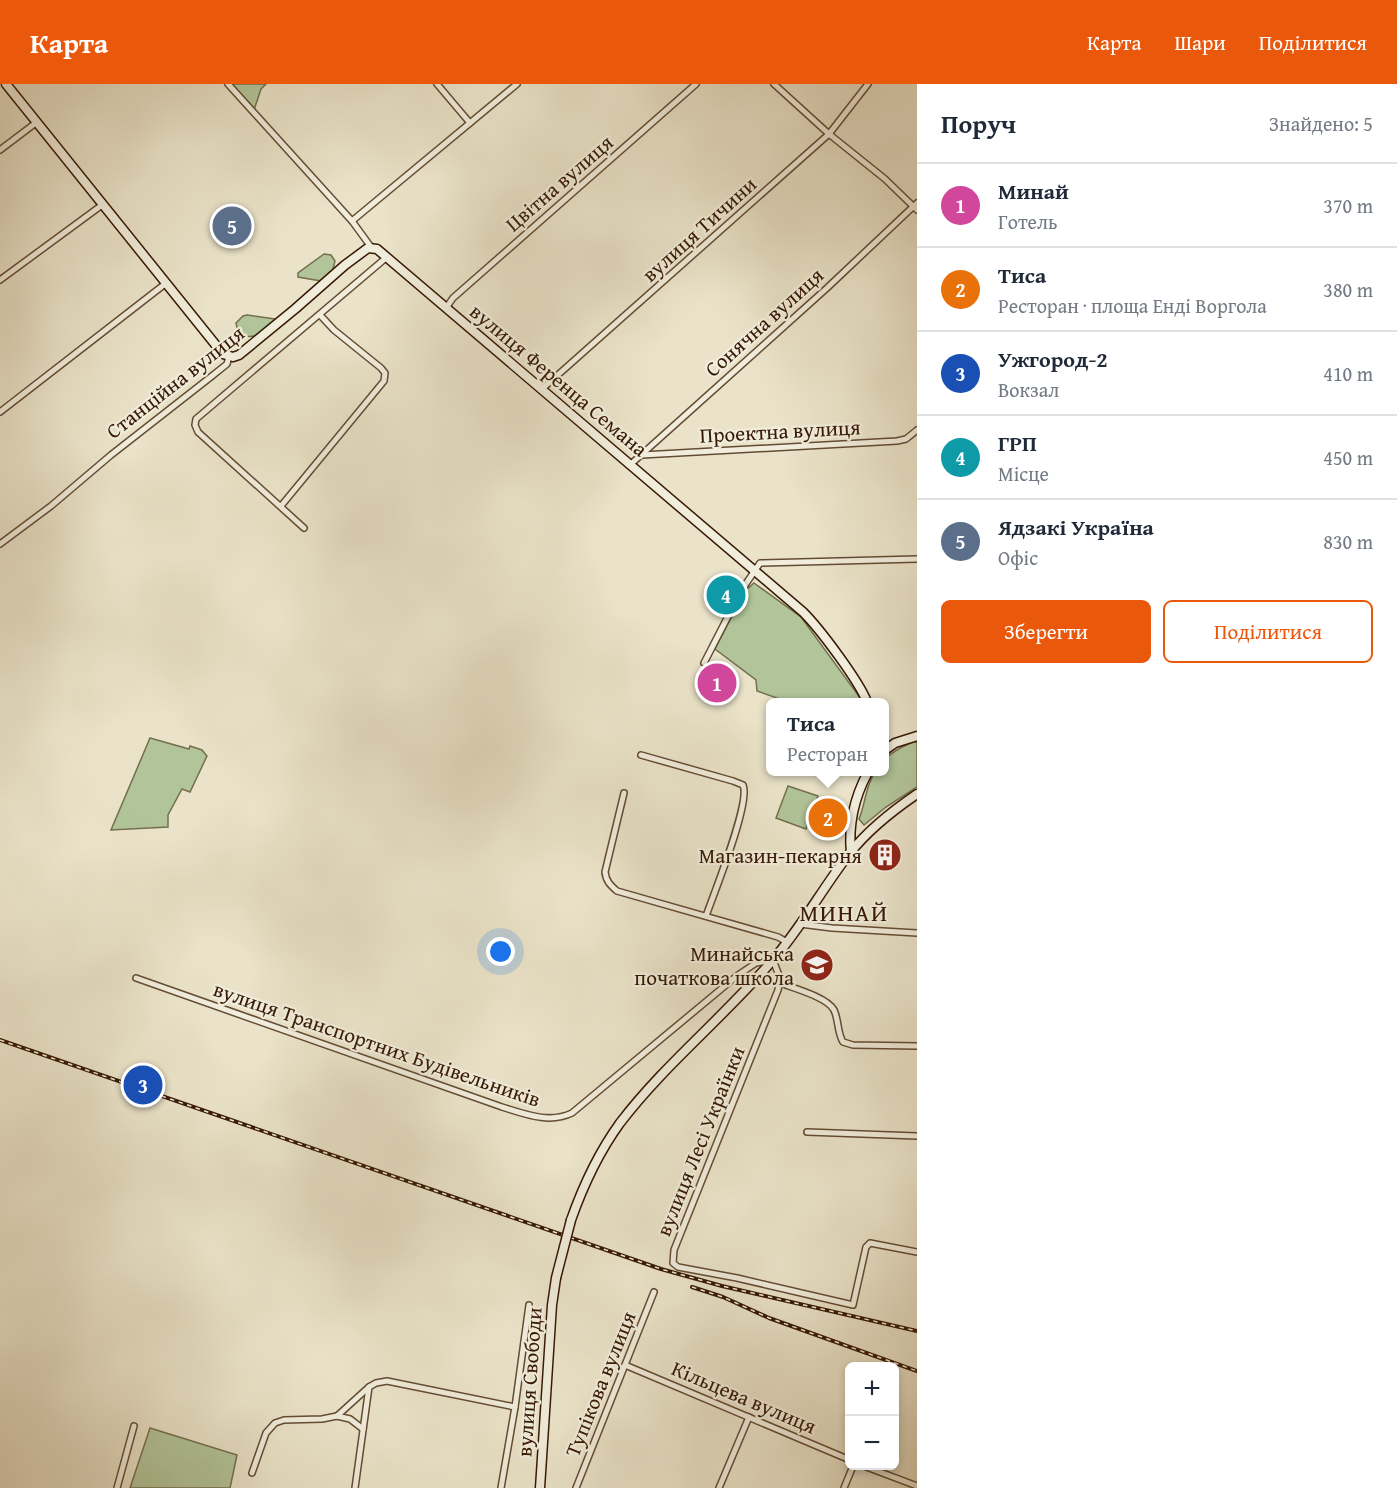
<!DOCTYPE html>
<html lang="uk">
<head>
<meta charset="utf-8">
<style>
  body { margin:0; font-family:"Gentium Book Plus",serif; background:#f6f6f7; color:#1f2937 }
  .controls { position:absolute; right:18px; bottom:18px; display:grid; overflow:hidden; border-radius:9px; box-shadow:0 3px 9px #0003 }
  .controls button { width:54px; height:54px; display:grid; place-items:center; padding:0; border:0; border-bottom:2px solid #e0e1e3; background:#fff; color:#1f2937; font:30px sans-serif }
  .you { position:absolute; left:501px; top:868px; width:21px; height:21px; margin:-15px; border:4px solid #fff; border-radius:50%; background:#1a73e8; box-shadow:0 0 0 9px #1a73e833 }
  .badge { display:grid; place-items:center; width:39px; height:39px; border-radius:50%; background:#ea580c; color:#fff; font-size:20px; font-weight:700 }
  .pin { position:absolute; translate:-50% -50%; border:3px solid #fff; box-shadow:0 2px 6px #0006 }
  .popup { position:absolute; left:766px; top:614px; width:123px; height:78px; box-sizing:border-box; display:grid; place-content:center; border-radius:9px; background:#fff; filter:drop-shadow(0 2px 4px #0005); font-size:20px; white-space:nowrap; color:#747a83 }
  .popup b { font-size:22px; color:#1f2937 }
  .popup::after { content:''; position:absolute; left:50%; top:100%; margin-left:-12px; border:12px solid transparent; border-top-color:#fff }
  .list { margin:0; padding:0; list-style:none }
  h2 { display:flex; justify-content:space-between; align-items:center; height:78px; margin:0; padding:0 24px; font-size:26px }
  h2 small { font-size:20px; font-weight:400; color:#747a83 }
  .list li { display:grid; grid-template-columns:39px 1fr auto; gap:18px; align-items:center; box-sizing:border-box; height:84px; padding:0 24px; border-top:2px solid #e0e1e3 }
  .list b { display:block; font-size:22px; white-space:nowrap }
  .list p { margin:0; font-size:20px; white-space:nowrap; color:#747a83 }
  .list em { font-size:20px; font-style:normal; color:#747a83 }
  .actions { display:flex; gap:12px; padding:18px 24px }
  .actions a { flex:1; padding:14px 0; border:2px solid #ea580c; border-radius:9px; text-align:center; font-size:21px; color:#ea580c }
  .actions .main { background:#ea580c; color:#fff }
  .map { position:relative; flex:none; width:917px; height:1404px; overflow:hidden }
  header { display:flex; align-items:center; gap:36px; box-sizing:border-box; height:84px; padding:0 30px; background:#ea580c; color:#fff }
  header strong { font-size:28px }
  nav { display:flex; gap:33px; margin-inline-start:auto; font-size:21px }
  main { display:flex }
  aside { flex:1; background:#fff }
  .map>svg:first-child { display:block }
  .green { fill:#b2c59a; stroke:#746f4e; stroke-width:1.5 }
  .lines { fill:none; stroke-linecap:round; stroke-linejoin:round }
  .street-casing { stroke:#644c34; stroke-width:8 }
  .secondary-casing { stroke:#371903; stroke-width:11 }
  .street { stroke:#f1eddc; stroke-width:5 }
  .secondary { stroke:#f1eddc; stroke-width:8 }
  .rail-casing { stroke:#371903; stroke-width:4 }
  .rail { stroke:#f1eddc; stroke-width:1.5; stroke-dasharray:4.5; stroke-linecap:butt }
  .secondary-bridge-casing { stroke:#371903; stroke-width:11; stroke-linecap:butt }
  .secondary-bridge { stroke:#f1eddc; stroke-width:8 }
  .labels { text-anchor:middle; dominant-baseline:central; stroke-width:4.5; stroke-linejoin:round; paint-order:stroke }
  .street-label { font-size:21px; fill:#371903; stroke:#f1eddc }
  .poi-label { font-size:21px; fill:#371903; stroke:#f1eddc; text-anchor:end }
  .quarter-label { font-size:24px; letter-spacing:1.5px; fill:#371903; stroke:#f1eddc }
</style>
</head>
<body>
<header>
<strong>Карта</strong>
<nav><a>Карта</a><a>Шари</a><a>Поділитися</a></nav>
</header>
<main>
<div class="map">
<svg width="917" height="1404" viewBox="0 0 917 1404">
  <rect width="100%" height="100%" fill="#eae3c9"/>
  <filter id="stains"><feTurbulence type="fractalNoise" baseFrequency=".00333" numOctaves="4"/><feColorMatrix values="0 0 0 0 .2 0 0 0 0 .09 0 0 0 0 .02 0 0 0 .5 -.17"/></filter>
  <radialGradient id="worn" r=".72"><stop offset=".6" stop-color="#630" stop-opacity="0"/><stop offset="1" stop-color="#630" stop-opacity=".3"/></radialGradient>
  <!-- green -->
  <g class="green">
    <polygon points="231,0 266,0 261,5 254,26"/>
    <polygon points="324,170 331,171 335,177 332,189 321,197 298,193 298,189"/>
    <path d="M 247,231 L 275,235 L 276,236 C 264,246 253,260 238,248 L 236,239 L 243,232 Z"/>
    <polygon points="754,499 801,533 861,615 862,618 788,618 757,607 756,596 715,565 745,507"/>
    <polygon points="150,654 189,665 190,662 202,666 207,672 190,708 182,705 168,731 168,743 111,746"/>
    <path d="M 917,657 L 917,703 L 886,723 L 864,741 L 859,735 C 866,718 865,703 875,688 L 885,688 L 885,674 C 895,667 905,660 917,657 Z"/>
    <polygon points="788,702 818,712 806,745 776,734"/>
    <polygon points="150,1344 237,1371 230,1404 130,1404"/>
  </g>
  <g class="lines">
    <defs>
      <g id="street">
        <polyline points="228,0 352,137 371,163"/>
        <polyline points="437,0 470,39"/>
        <polyline points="774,0 829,50 885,95 917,126"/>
        <polyline points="0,66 37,38"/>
        <polyline points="352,137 517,0"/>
        <polyline points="0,196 102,121"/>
        <polyline points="446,224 453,214 696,0"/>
        <polyline points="542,305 829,50 868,0"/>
        <polyline points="0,328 165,200"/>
        <polyline points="642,371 897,357 906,355 917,346"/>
        <polyline points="631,380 827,204 917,119"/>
        <polyline points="281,422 384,297 385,289 381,284 334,246 320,231"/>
        <polyline points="304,444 198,348 195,341 196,335 387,173"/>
        <polyline points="0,460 51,422 111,371 212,292 227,280 229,272"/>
        <polyline points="704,579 741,507 760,479 917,475"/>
        <path d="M 641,671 L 733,697 L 743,701 C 751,718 714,809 706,832"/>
        <path d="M 624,709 L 605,788 C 606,797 610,801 617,807 L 778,853 L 787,858"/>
        <polyline points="800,840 832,844 917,849"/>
        <path d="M 136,894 L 502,1023 C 525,1030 549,1040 572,1029 L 738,891 L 756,879 L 773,876 L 780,894 L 778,906 L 674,1166 L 673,1179 L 678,1183 L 737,1194 L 853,1221 L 866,1163 L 870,1159 L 917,1168"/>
        <path d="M 780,899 C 793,904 827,913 834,926 C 839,937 837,948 843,958 L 853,961 L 917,962"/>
        <polyline points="807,1048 917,1052"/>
        <polyline points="625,1281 850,1376"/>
        <polyline points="515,1323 529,1221"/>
        <polyline points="337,1332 369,1303"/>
        <polyline points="864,1382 917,1402"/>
        <polyline points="252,1389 266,1349 275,1339 284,1336 322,1335 337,1332 350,1335 363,1345"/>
        <polyline points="117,1404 134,1342"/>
        <polyline points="355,1404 369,1303 376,1299 387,1297 515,1323 501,1404"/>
        <polyline points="576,1404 654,1208"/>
        <polyline points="719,1404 749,1333"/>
        <polyline points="844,1404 853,1382"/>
      </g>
      <g id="secondary">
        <path d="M 6,0 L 223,270 L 233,273 L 239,271 L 295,225 L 345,181 L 368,164 L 377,165 L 803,528 C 820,545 859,597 867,618"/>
        <polyline points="885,666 895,659 917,652"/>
        <path d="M 851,769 C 848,739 854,714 868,688"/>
        <path d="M 571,1136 C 583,1102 599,1068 620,1039 C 664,981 725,932 772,877 C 801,844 822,805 849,770 C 868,746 892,727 917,710"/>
        <polyline points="540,1404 552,1221 556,1194"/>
      </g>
    </defs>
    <!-- street casing -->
    <use href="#street" class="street-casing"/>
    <!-- secondary casing -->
    <use href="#secondary" class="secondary-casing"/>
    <!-- street -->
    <use href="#street" class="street"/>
    <!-- secondary -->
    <use href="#secondary" class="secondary"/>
    <defs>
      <g id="rail">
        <polyline points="0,956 661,1185 722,1202 917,1247"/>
        <polyline points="692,1203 723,1213 769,1234 917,1287"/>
      </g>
    </defs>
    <!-- rail casing -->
    <use href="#rail" class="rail-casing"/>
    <!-- rail -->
    <use href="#rail" class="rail"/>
    <defs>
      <polyline id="secondary-bridge" points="556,1194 571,1136"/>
    </defs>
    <!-- secondary-bridge casing -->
    <use href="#secondary-bridge" class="secondary-bridge-casing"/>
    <!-- secondary-bridge -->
    <use href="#secondary-bridge" class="secondary-bridge"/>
  </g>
  <!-- icons -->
  <defs>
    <symbol id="building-disc" viewBox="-11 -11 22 22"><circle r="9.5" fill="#8f2418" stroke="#f1eddc"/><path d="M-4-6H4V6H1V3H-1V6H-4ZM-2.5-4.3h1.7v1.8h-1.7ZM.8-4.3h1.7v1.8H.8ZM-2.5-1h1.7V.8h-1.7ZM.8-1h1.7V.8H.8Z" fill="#fff"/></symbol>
    <symbol id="school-disc" viewBox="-11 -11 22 22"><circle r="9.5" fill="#8f2418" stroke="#f1eddc"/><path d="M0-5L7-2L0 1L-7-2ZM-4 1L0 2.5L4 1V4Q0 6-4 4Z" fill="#fff"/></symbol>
  </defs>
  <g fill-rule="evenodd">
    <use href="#building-disc" x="866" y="752" width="38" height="38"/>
    <use href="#school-disc" x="798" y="862" width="38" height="38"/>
  </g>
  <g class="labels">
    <!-- street labels -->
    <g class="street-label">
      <text transform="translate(559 99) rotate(-41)">Цвітна вулиця</text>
      <text transform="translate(699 145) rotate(-42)">вулиця Тичини</text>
      <text transform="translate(764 238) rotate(-42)">Сонячна вулиця</text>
      <text transform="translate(559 296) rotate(40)">вулиця Ференца Семана</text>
      <text transform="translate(175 298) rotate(-38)">Станційна вулиця</text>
      <text transform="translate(780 347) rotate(-3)">Проектна вулиця</text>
      <text transform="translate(377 960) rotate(19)">вулиця Транспортних Будівельників</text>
      <text transform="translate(700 1057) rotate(-68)">вулиця Лесі Українки</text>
      <text transform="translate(529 1298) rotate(-86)">вулиця Свободи</text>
      <text transform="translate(600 1300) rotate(-68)">Тупікова вулиця</text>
      <text transform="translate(744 1313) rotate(23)">Кільцева вулиця</text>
    </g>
    <!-- poi labels -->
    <g class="poi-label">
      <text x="862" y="771">Магазин-пекарня</text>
      <text x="794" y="869">Минайська<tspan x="794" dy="24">початкова школа</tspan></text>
    </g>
    <!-- quarter labels -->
    <g class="quarter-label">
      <text x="844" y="828">МИНАЙ</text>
    </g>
  </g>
  <rect width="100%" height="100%" filter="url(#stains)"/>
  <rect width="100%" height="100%" fill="url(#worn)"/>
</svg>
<div class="controls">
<button>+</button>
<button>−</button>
</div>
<div class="you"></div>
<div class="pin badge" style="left:717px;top:599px;background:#d1479c">1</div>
<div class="pin badge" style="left:828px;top:734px;background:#e8710a">2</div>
<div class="popup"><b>Тиса</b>Ресторан</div>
<div class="pin badge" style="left:143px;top:1001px;background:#1a4fb4">3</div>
<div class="pin badge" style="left:726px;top:511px;background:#0f9aa8">4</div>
<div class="pin badge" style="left:232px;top:142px;background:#5c6f8a">5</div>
</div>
<aside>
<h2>Поруч<small>Знайдено: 5</small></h2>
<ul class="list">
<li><span class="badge" style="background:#d1479c">1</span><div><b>Минай</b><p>Готель</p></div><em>370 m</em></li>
<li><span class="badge" style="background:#e8710a">2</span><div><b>Тиса</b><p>Ресторан · площа Енді Воргола</p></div><em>380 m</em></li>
<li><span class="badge" style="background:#1a4fb4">3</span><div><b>Ужгород-2</b><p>Вокзал</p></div><em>410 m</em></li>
<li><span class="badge" style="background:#0f9aa8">4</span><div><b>ГРП</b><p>Місце</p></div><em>450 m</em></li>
<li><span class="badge" style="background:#5c6f8a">5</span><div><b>Ядзакі Україна</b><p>Офіс</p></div><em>830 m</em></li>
</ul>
<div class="actions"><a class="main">Зберегти</a><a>Поділитися</a></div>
</aside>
</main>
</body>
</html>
